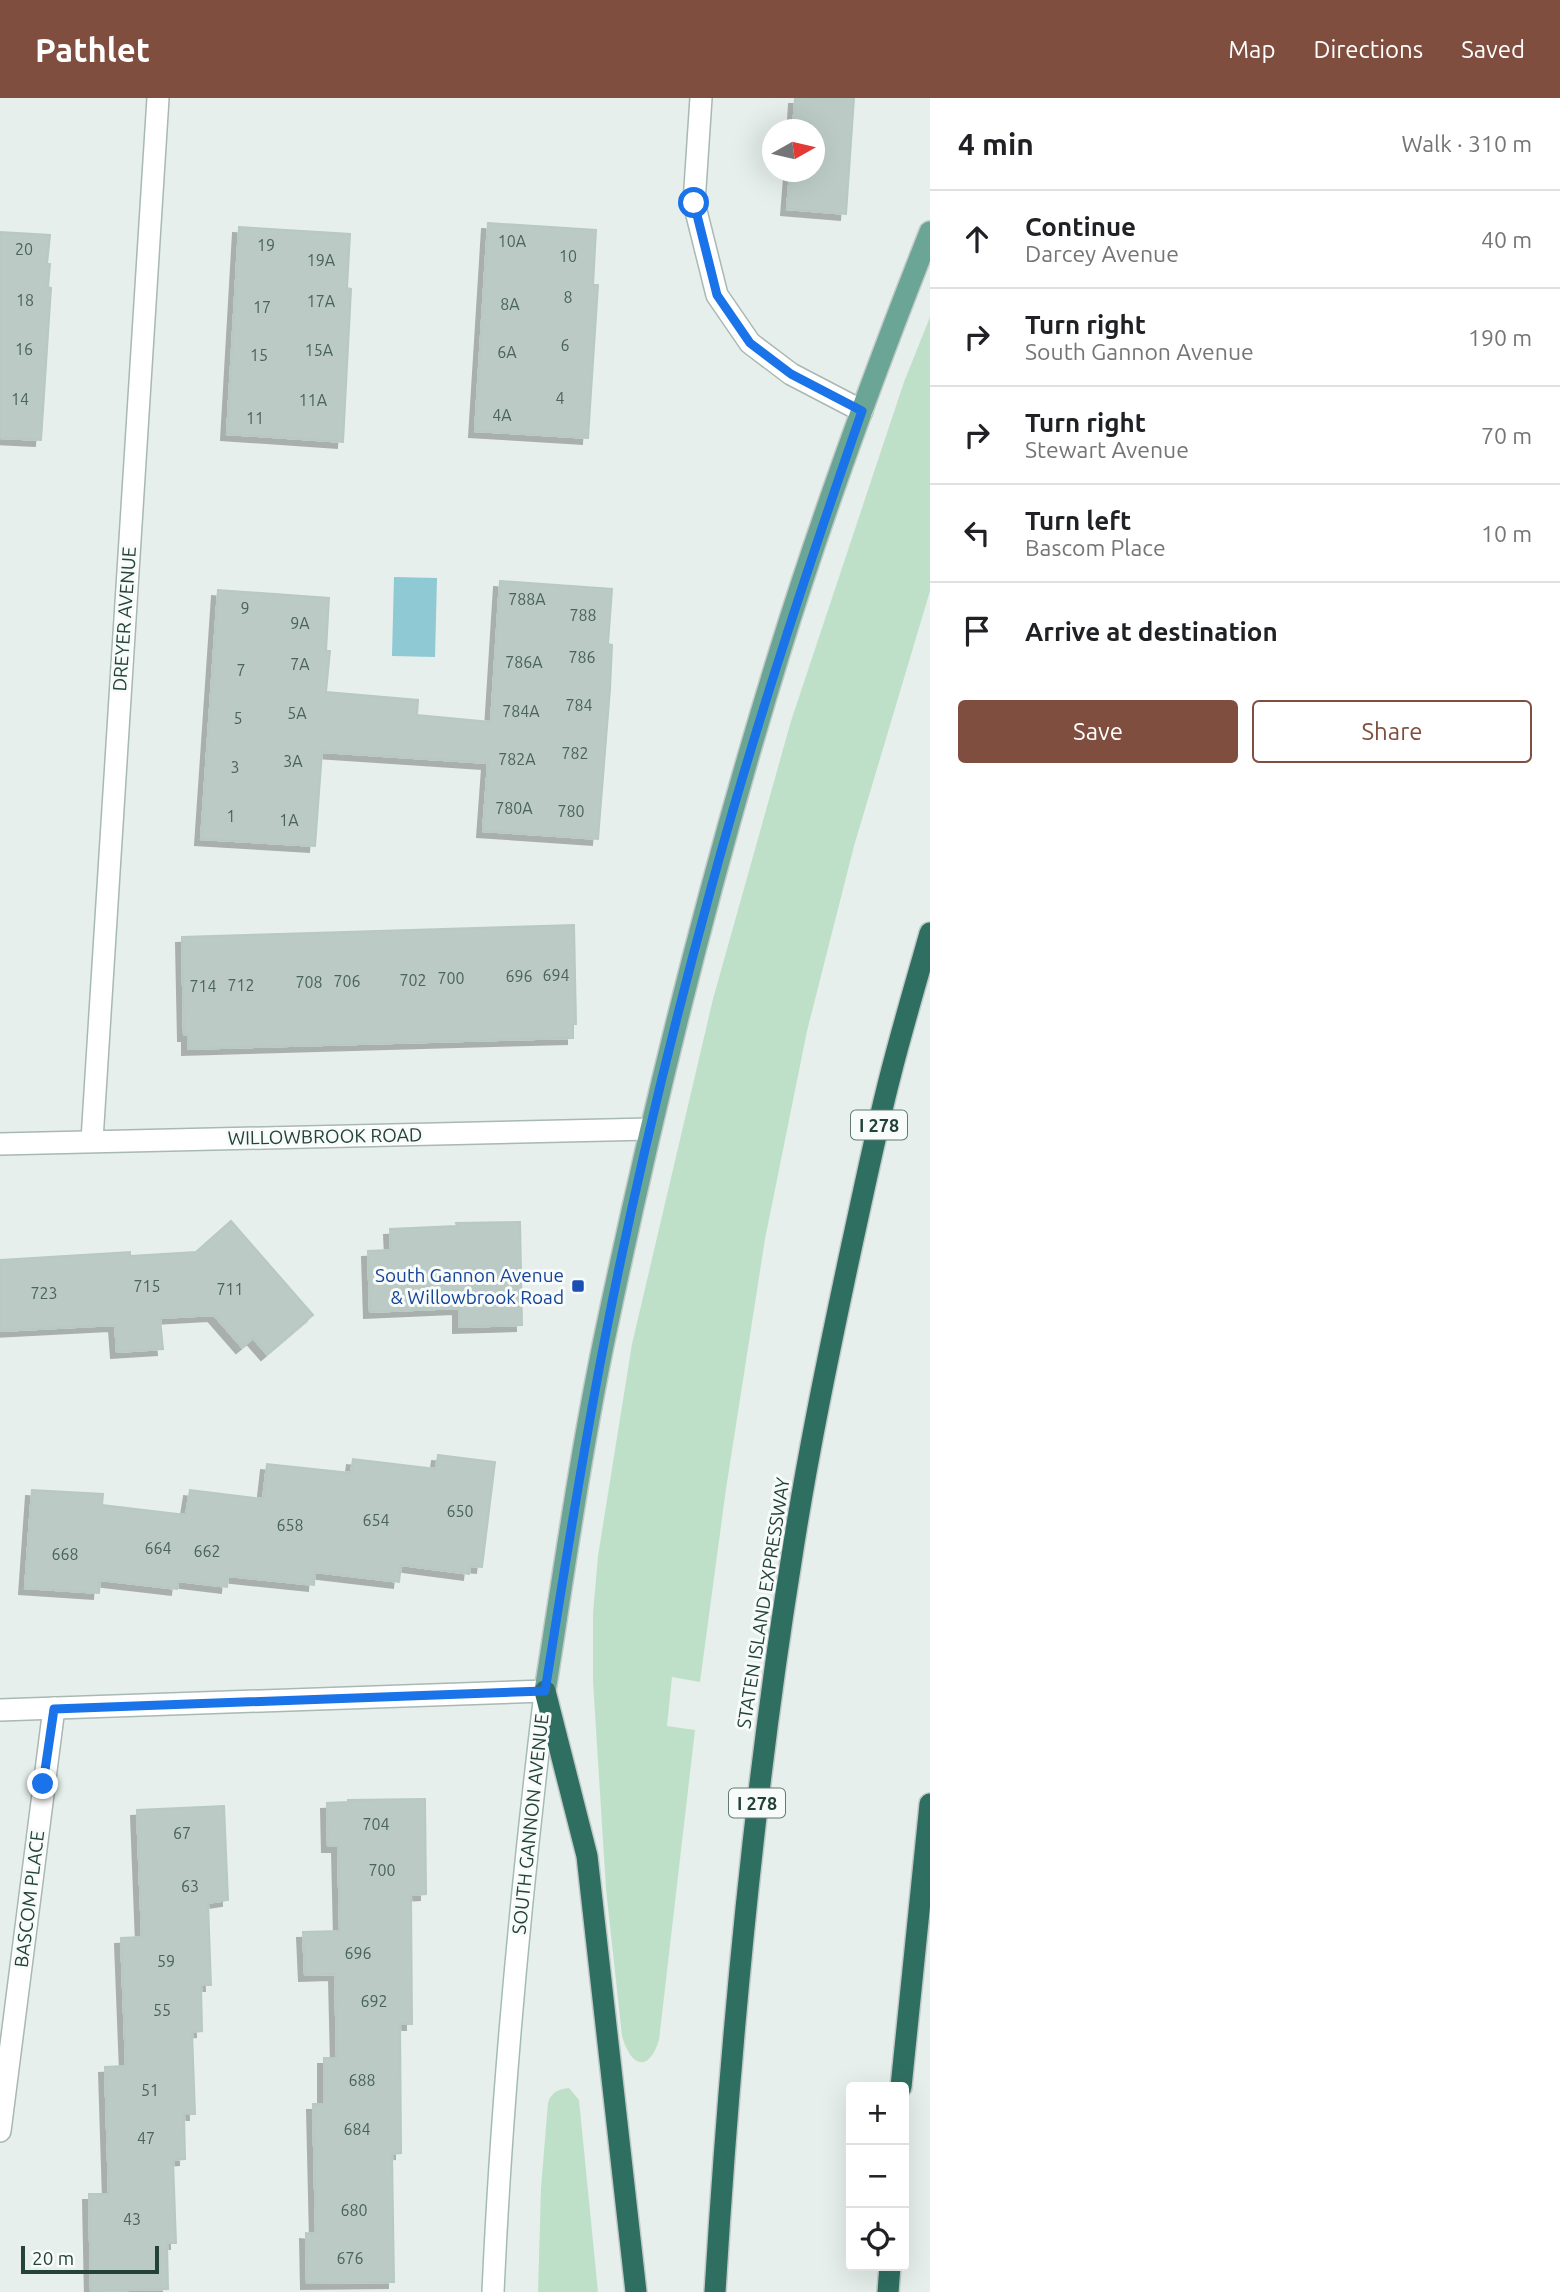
<!DOCTYPE html>
<html lang="en">
<head>
<meta charset="utf-8">
<style>
  body { margin:0; font-family:Ubuntu,sans-serif; background:#f2f2f2; color:#202124 }
  .controls { position:absolute; right:21px; bottom:21px; display:grid; overflow:hidden; border-radius:7px; box-shadow:0 7px 28px #0002 }
  .controls button { width:63px; height:63px; display:grid; place-items:center; padding:0; border:0; border-bottom:2px solid #e0e0e0; background:#fff; color:#202124; font:35px sans-serif }
  .compass { position:absolute; left:762px; top:21px; width:63px; height:63px; border-radius:50%; background:#fff; box-shadow:0 7px 28px #0002; rotate:82deg }
  .scale { position:absolute; left:21px; bottom:18px; width:138px; box-sizing:border-box; padding-left:7px; border:4px solid #24423a; border-top:0; font-size:19px; line-height:24px; white-space:nowrap; color:#24423a; -webkit-text-stroke:5px #f7fbf9; paint-order:stroke }
  .stop { position:absolute; width:21px; height:21px; margin:-16px; border:5px solid #1a73e8; border-radius:50%; background:#fff }
  .stop.end { background:#1a73e8; border-color:#fff; box-shadow:0 2px 7px #0008 }
  .list { margin:0; padding:0; list-style:none }
  h2 { display:flex; justify-content:space-between; align-items:center; height:91px; margin:0; padding:0 28px; font-size:30px }
  h2 small { font-size:23px; font-weight:400; color:#757577 }
  .list li { display:grid; grid-template-columns:46px 1fr auto; gap:21px; align-items:center; box-sizing:border-box; height:98px; padding:0 28px; border-top:2px solid #e0e0e0 }
  .list b { display:block; font-size:26px; white-space:nowrap }
  .list p { margin:0; font-size:23px; white-space:nowrap; color:#757577 }
  .list em { font-size:23px; font-style:normal; color:#757577 }
  .actions { display:flex; gap:14px; padding:21px 28px }
  .actions a { flex:1; padding:16px 0; border:2px solid #7f4e3f; border-radius:7px; text-align:center; font-size:24px; color:#7f4e3f }
  .actions .main { background:#7f4e3f; color:#fff }
  .icon { flex:none; width:38px; height:38px; fill:none; stroke:currentColor; stroke-width:2; stroke-linecap:round; stroke-linejoin:round }
  .map { position:relative; flex:none; width:930px; height:2194px; overflow:hidden }
  header { display:flex; align-items:center; gap:42px; box-sizing:border-box; height:98px; padding:0 35px; background:#7f4e3f; color:#fff }
  header strong { font-size:33px }
  nav { display:flex; gap:38px; margin-inline-start:auto; font-size:24px }
  main { display:flex }
  aside { flex:1; background:#fff }
  .map>svg:first-child { display:block }
  .green { fill:#bfe0c8 }
  .water { fill:#8ec9d4 }
  .building { fill:#bbcac4; stroke:#b8c9c2; stroke-width:2; filter:url(#shadow) }
  .lines { fill:none; stroke-linecap:round; stroke-linejoin:round }
  .minor-casing { stroke:#a8b8b2; stroke-width:24 }
  .tertiary-casing { stroke:#a8b8b2; stroke-width:24 }
  .secondary-casing { stroke:#a4bbb3; stroke-width:24 }
  .primary-casing { stroke:#c2cac8; stroke-width:24 }
  .motorway-casing { stroke:#c2cac8; stroke-width:24 }
  .minor { stroke:#fff; stroke-width:21 }
  .tertiary { stroke:#fff; stroke-width:21 }
  .secondary { stroke:#fff; stroke-width:21 }
  .primary { stroke:#6aa596; stroke-width:21 }
  .motorway { stroke:#2f6f62; stroke-width:21 }
  .route { stroke:#1a73e8; stroke-width:9 }
  .transit-dot { fill:#1a4fb4; stroke:#f7fbf9; stroke-width:2.5 }
  .labels { text-anchor:middle; dominant-baseline:central; stroke-width:6; stroke-linejoin:round; paint-order:stroke }
  .number-label { font-size:16px; fill:#4a645c }
  .shield { fill:#f7fbf9; stroke:#637a73; stroke-width:2 }
  .shield-label { font-size:18px; font-weight:bold; fill:#24423a }
  .street-label { font-size:19px; fill:#24423a; stroke:#f7fbf9 }
  .transit-label { font-size:19px; fill:#164399; stroke:#f7fbf9; text-anchor:end }
</style>
</head>
<body>
<header>
<strong>Pathlet</strong>
<nav><a>Map</a><a>Directions</a><a>Saved</a></nav>
</header>
<main>
<div class="map">
<svg width="930" height="2194" viewBox="0 0 930 2194">
  <defs>
    <filter id="shadow"><feDropShadow dx="-6" dy="6" stdDeviation="0" flood-color="#0004"/></filter>
  </defs>
  <rect width="100%" height="100%" fill="#e6efeb"/>
  <!-- green -->
  <g class="green">
    <path d="M 930,219 L 930,493 L 854,748 L 807,933 L 765,1141 L 726,1391 L 700,1584 L 672,1579 L 667,1628 L 695,1632 L 659,1942 C 648,1977 630,1967 622,1938 L 606,1791 L 593,1583 L 593,1515 L 598,1458 L 632,1246 L 713,901 L 791,623 L 904,284 Z"/>
    <path d="M 569,1990 L 579,2002 L 598,2194 L 538,2194 L 541,2090 L 548,2005 C 551,1994 559,1991 569,1990 Z"/>
  </g>
  <!-- water -->
  <polygon class="water" points="394,479 437,480 435,559 392,558"/>
  <!-- building -->
  <g class="building">
    <polygon points="795,0 854,0 846,116 787,111 790,74 815,74 815,32 793,32"/>
    <polygon points="488,125 596,132 593,187 598,187 588,340 475,333"/>
    <polygon points="239,129 350,136 347,190 351,191 343,344 227,336"/>
    <polygon points="0,134 50,137 47,166 50,166 48,189 51,190 41,342 0,340"/>
    <polygon points="500,483 612,491 608,546 612,547 610,591 598,741 483,733 488,665 322,654 315,748 201,741 218,492 329,500 326,553 330,553 326,594 418,602 417,617 491,624"/>
    <polygon points="574,827 576,926 573,926 573,940 188,951 188,937 184,937 182,839"/>
    <polygon points="231,1123 313,1217 267,1256 253,1240 242,1249 214,1217 160,1220 163,1251 117,1254 115,1227 0,1233 0,1162 130,1154 130,1158 196,1154"/>
    <polygon points="520,1124 522,1227 459,1229 459,1210 370,1214 368,1153 391,1152 390,1131 457,1128 456,1125"/>
    <polygon points="438,1357 495,1364 482,1469 470,1468 469,1476 401,1467 399,1484 315,1474 314,1487 228,1478 227,1489 178,1483 177,1491 100,1482 99,1495 25,1490 32,1392 103,1396 102,1407 186,1417 190,1392 263,1401 267,1366 351,1375 353,1361 436,1371"/>
    <polygon points="425,1701 426,1796 411,1797 412,1926 400,1926 401,2055 392,2056 394,2184 307,2185 306,2135 316,2136 313,2006 324,2006 324,1960 337,1960 335,1876 305,1877 303,1834 340,1833 338,1748 328,1748 327,1705 348,1704 348,1702"/>
    <polygon points="224,1708 228,1802 208,1805 211,1887 201,1887 202,1933 192,1934 195,2016 184,2016 185,2061 173,2062 176,2145 167,2145 168,2191 91,2193 89,2096 109,2096 105,1969 126,1968 121,1840 142,1839 137,1712"/>
  </g>
  <g class="lines">
    <defs>
      <g id="minor">
        <polyline points="701,0 694,105 717,197 750,245 791,276 862,313"/>
        <polyline points="92,1042 158,0"/>
        <polyline points="0,1612 545,1593"/>
        <polyline points="0,2033 54,1610"/>
      </g>
      <polyline id="tertiary" points="0,1046 650,1031"/>
      <path id="secondary" d="M 493,2194 C 502,1994 521,1794 545,1595"/>
      <path id="primary" d="M 545,1593 C 564,1473 581,1352 606,1233 C 654,1005 710,779 779,556 C 823,414 875,273 930,134"/>
      <g id="motorway">
        <polyline points="545,1593 587,1758 636,2194"/>
        <polyline points="901,1989 930,1706"/>
        <path d="M 715,2194 C 730,1949 752,1706 791,1464 C 807,1359 829,1254 851,1151 C 864,1092 876,1033 891,975 C 903,928 917,881 930,835"/>
        <polyline points="888,2194 890,2168"/>
      </g>
    </defs>
    <!-- minor casing -->
    <use href="#minor" class="minor-casing"/>
    <!-- tertiary casing -->
    <use href="#tertiary" class="tertiary-casing"/>
    <!-- secondary casing -->
    <use href="#secondary" class="secondary-casing"/>
    <!-- primary casing -->
    <use href="#primary" class="primary-casing"/>
    <!-- motorway casing -->
    <use href="#motorway" class="motorway-casing"/>
    <!-- minor -->
    <use href="#minor" class="minor"/>
    <!-- tertiary -->
    <use href="#tertiary" class="tertiary"/>
    <!-- secondary -->
    <use href="#secondary" class="secondary"/>
    <!-- primary -->
    <use href="#primary" class="primary"/>
    <!-- motorway -->
    <use href="#motorway" class="motorway"/>
  </g>
  <g class="lines">
    <!-- route -->
    <path class="route" d="M 43,1686 L 54,1611 L 545,1593 C 564,1475 582,1357 605,1240 C 634,1090 670,941 710,794 C 754,631 807,472 862,313 L 791,276 L 750,245 L 717,197 L 694,105"/>
  </g>
  <!-- markers -->
  <rect class="transit-dot" x="571" y="1181" width="14" height="14" rx="3.5"/>
  <g class="labels">
    <!-- number labels -->
    <g class="number-label">
      <text x="512" y="143">10A</text>
      <text x="266" y="147">19</text>
      <text x="24" y="151">20</text>
      <text x="568" y="158">10</text>
      <text x="321" y="162">19A</text>
      <text x="568" y="199">8</text>
      <text x="25" y="202">18</text>
      <text x="321" y="203">17A</text>
      <text x="510" y="206">8A</text>
      <text x="262" y="209">17</text>
      <text x="565" y="247">6</text>
      <text x="24" y="251">16</text>
      <text x="319" y="252">15A</text>
      <text x="507" y="254">6A</text>
      <text x="259" y="257">15</text>
      <text x="560" y="300">4</text>
      <text x="20" y="301">14</text>
      <text x="313" y="302">11A</text>
      <text x="502" y="317">4A</text>
      <text x="255" y="320">11</text>
      <text x="527" y="501">788A</text>
      <text x="245" y="510">9</text>
      <text x="583" y="517">788</text>
      <text x="300" y="525">9A</text>
      <text x="582" y="559">786</text>
      <text x="524" y="564">786A</text>
      <text x="300" y="566">7A</text>
      <text x="241" y="572">7</text>
      <text x="579" y="607">784</text>
      <text x="521" y="613">784A</text>
      <text x="297" y="615">5A</text>
      <text x="238" y="620">5</text>
      <text x="575" y="655">782</text>
      <text x="517" y="661">782A</text>
      <text x="293" y="663">3A</text>
      <text x="235" y="669">3</text>
      <text x="514" y="710">780A</text>
      <text x="571" y="713">780</text>
      <text x="231" y="718">1</text>
      <text x="289" y="722">1A</text>
      <text x="556" y="877">694</text>
      <text x="519" y="878">696</text>
      <text x="451" y="880">700</text>
      <text x="413" y="882">702</text>
      <text x="347" y="883">706</text>
      <text x="309" y="884">708</text>
      <text x="241" y="887">712</text>
      <text x="203" y="888">714</text>
      <text x="147" y="1188">715</text>
      <text x="230" y="1191">711</text>
      <text x="44" y="1195">723</text>
      <text x="460" y="1413">650</text>
      <text x="376" y="1422">654</text>
      <text x="290" y="1427">658</text>
      <text x="158" y="1450">664</text>
      <text x="207" y="1453">662</text>
      <text x="65" y="1456">668</text>
      <text x="376" y="1726">704</text>
      <text x="182" y="1735">67</text>
      <text x="382" y="1772">700</text>
      <text x="190" y="1788">63</text>
      <text x="358" y="1855">696</text>
      <text x="166" y="1863">59</text>
      <text x="374" y="1903">692</text>
      <text x="162" y="1912">55</text>
      <text x="362" y="1982">688</text>
      <text x="150" y="1992">51</text>
      <text x="357" y="2031">684</text>
      <text x="146" y="2040">47</text>
      <text x="354" y="2112">680</text>
      <text x="132" y="2121">43</text>
      <text x="350" y="2160">676</text>
    </g>
    <!-- shield labels -->
    <g class="shield">
      <rect x="851" y="1012.5" width="56" height="29" rx="5"/>
      <rect x="729" y="1690.5" width="56" height="29" rx="5"/>
    </g>
    <g class="shield-label">
      <text x="879" y="1027">I 278</text>
      <text x="757" y="1705">I 278</text>
    </g>
    <!-- street labels -->
    <g class="street-label">
      <text transform="translate(124 521) rotate(-86)">DREYER AVENUE</text>
      <text transform="translate(325 1038) rotate(-1)">WILLOWBROOK ROAD</text>
      <text transform="translate(763 1505) rotate(-81)">STATEN ISLAND EXPRESSWAY</text>
      <text transform="translate(530 1726) rotate(-84)">SOUTH GANNON AVENUE</text>
      <text transform="translate(29 1801) rotate(-83)">BASCOM PLACE</text>
    </g>
    <!-- transit labels -->
    <g class="transit-label">
      <text x="564" y="1177">South Gannon Avenue<tspan x="564" dy="22">&amp; Willowbrook Road</tspan></text>
    </g>
  </g>
</svg>
<div class="controls">
<button>+</button>
<button>−</button>
<button><svg class="icon" aria-label="locate" viewBox="0 0 24 24"><circle cx="12" cy="12" r="6"/><path d="M12 2v4M12 18v4M2 12h4M18 12h4"/></svg></button>
</div>
<svg class="compass" viewBox="-18 -18 36 36"><path d="M0-13l5 13h-10z" fill="#e53935"/><path d="M0 13l5-13h-10z" fill="#757577"/></svg>
<div class="scale">20 m</div>
<div class="stop" style="left:694px;top:105px"></div>
<div class="stop end" style="left:43px;top:1686px"></div>
</div>
<aside>
<h2>4 min<small>Walk · 310 m</small></h2>
<ul class="list">
<li><svg class="icon" aria-label="ahead" viewBox="0 0 24 24"><path d="M12 20V5M6 11l6-6 6 6"/></svg><div><b>Continue</b><p>Darcey Avenue</p></div><em>40 m</em></li>
<li><svg class="icon" aria-label="right" viewBox="0 0 24 24"><path d="M7 20v-9h11M14 6l5 5-5 5"/></svg><div><b>Turn right</b><p>South Gannon Avenue</p></div><em>190 m</em></li>
<li><svg class="icon" aria-label="right" viewBox="0 0 24 24"><path d="M7 20v-9h11M14 6l5 5-5 5"/></svg><div><b>Turn right</b><p>Stewart Avenue</p></div><em>70 m</em></li>
<li><svg class="icon" aria-label="left" viewBox="0 0 24 24"><path d="M17 20v-9H6M10 6l-5 5 5 5"/></svg><div><b>Turn left</b><p>Bascom Place</p></div><em>10 m</em></li>
<li><svg class="icon" aria-label="arrive" viewBox="0 0 24 24"><path d="M6 21V4h12l-3 4 3 4H6"/></svg><div><b>Arrive at destination</b></div></li>
</ul>
<div class="actions"><a class="main">Save</a><a>Share</a></div>
</aside>
</main>
</body>
</html>
